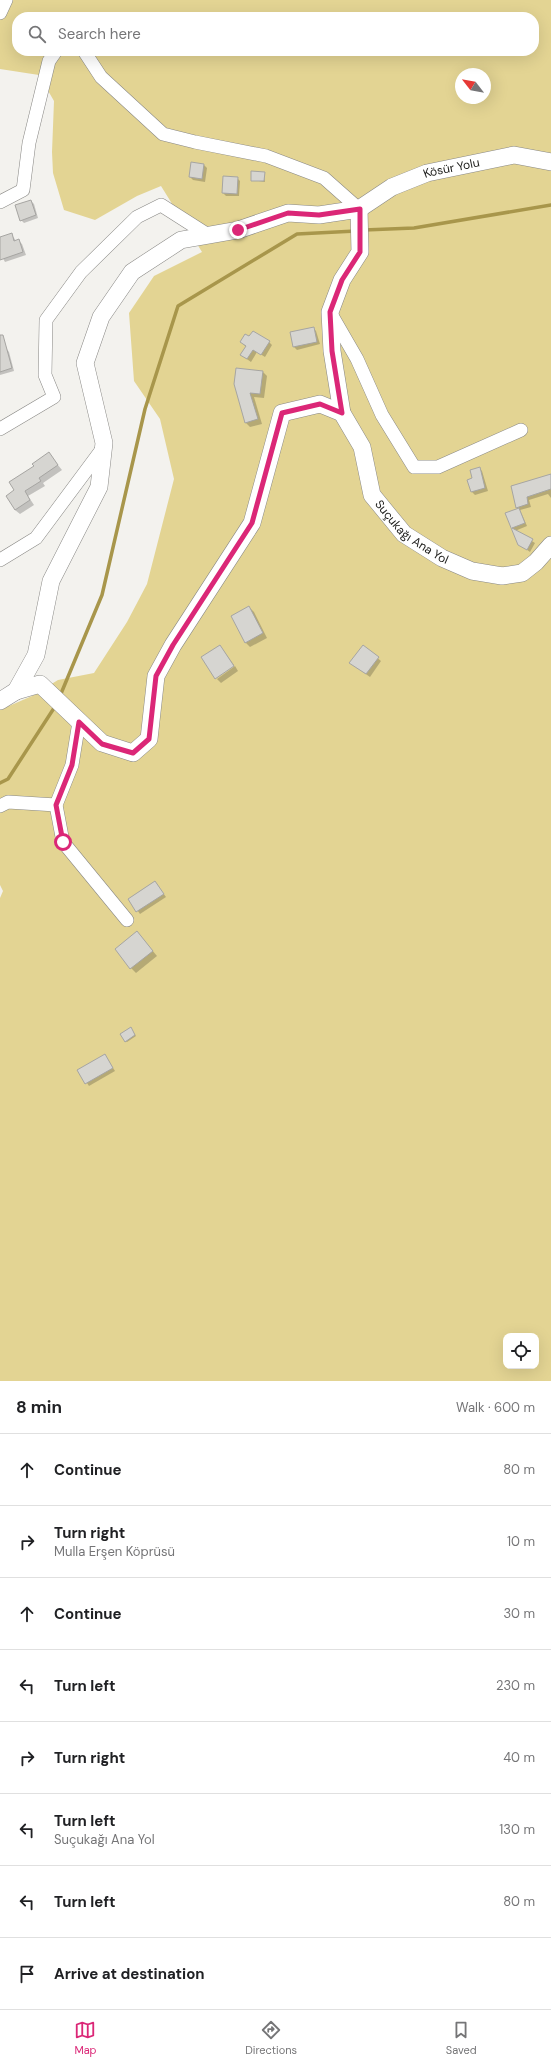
<!DOCTYPE html>
<html lang="en">
<head>
<meta charset="utf-8">
<style>
  body { margin:0; font-family:"DM Sans",sans-serif; background:#f6f6f6; color:#202124 }
  .controls { position:absolute; right:12px; bottom:12px; display:grid; overflow:hidden; border-radius:8px; box-shadow:0 4px 16px #0002 }
  .controls button { width:36px; height:36px; display:grid; place-items:center; padding:0; border:0; border-bottom:1px solid #e0e0e0; background:#fff; color:#202124; font:20px sans-serif }
  .compass { position:absolute; left:455px; top:68px; width:36px; height:36px; border-radius:50%; background:#fff; box-shadow:0 4px 16px #0002; rotate:301deg }
  .stop { position:absolute; width:12px; height:12px; margin:-9px; border:3px solid #db2777; border-radius:50%; background:#fff }
  .stop.end { background:#db2777; border-color:#fff; box-shadow:0 1px 4px #0008 }
  .list { margin:0; padding:0; list-style:none }
  h2 { display:flex; justify-content:space-between; align-items:center; height:52px; margin:0; padding:0 16px; font-size:17px }
  h2 small { font-size:13px; font-weight:400; color:#757577 }
  .list li { display:grid; grid-template-columns:26px 1fr auto; gap:12px; align-items:center; box-sizing:border-box; height:72px; padding:0 16px; border-top:1px solid #e0e0e0 }
  .list b { display:block; font-size:15px; white-space:nowrap }
  .list p { margin:0; font-size:13px; white-space:nowrap; color:#757577 }
  .list em { font-size:13px; font-style:normal; color:#757577 }
  .icon { flex:none; width:22px; height:22px; fill:none; stroke:currentColor; stroke-width:2; stroke-linecap:round; stroke-linejoin:round }
  .map { position:relative; flex:none; width:551px; height:1381px; overflow:hidden }
  .search { position:absolute; background:#fff; box-shadow:0 4px 16px #0002; left:12px; right:12px; top:12px; height:44px; display:flex; align-items:center; gap:10px; box-sizing:border-box; padding:0 14px; border-radius:16px; color:#757577; font-size:15px }
  .sheet { height:628px; background:#fff }
  nav { display:flex; justify-content:space-around; align-items:center; box-sizing:border-box; height:56px; border-top:1px solid #e0e0e0; background:#fff; font-size:11px; color:#757577 }
  nav a { display:grid; justify-items:center; gap:2px }
  nav .on { color:#db2777 }
  .map>svg:first-child { display:block }
  .green { fill:#e3d493; fill-rule:evenodd }
  .shadow { fill:#0003 }
  .lines { fill:none; stroke-linecap:round; stroke-linejoin:round }
  .stream { stroke:#a8964b; stroke-width:3.5 }
  .building { fill:#d6d5d1; stroke:#a6a5a2 }
  .minor-casing { stroke:#898885; stroke-width:14 }
  .tertiary-casing { stroke:#898885; stroke-width:18 }
  .minor { stroke:#fff; stroke-width:13 }
  .tertiary { stroke:#fff; stroke-width:17 }
  .route { stroke:#db2777; stroke-width:5 }
  .labels { text-anchor:middle; dominant-baseline:central; stroke-width:3; stroke-linejoin:round; paint-order:stroke }
  .street-label { font-size:12px; fill:#1b1b19; stroke:#fff }
</style>
</head>
<body>
<div class="map">
<svg width="551" height="1381" viewBox="0 0 551 1381">
  <rect width="100%" height="100%" fill="#f3f2ee"/>
  <!-- green -->
  <path class="green" d="M 0,0 L 551,0 L 551,1381 L 0,1381 L 0,898 L 3,891 L 0,885 L 0,700 L 9,706 L 32,696 L 58,680 L 94,673 L 127,622 L 147,584 L 174,479 L 160,419 L 134,381 L 129,313 L 154,276 L 202,252 L 161,186 L 137,196 L 95,220 L 64,210 L 53,173 L 52,152 L 54,101 L 39,75 L 0,69 ZM 17,17 L 534,17 L 534,51 L 17,51 ZM 461,74 L 485,74 L 485,98 L 461,98 ZM 506,1336 L 536,1336 L 536,1366 L 506,1366 Z"/>
  <!-- shadow -->
  <g class="shadow">
    <polygon points="192,163 204,165 207,168 205,182 193,180 190,177"/>
    <polygon points="264,173 265,182 252,180"/>
    <polygon points="237,178 240,181 239,196 226,196 223,193"/>
    <polygon points="31,201 34,204 38,218 24,223 21,220"/>
    <polygon points="12,235 16,241 19,241 22,244 26,255 5,262 0,253 0,238"/>
    <polygon points="313,328 316,331 320,344 297,350 294,347"/>
    <polygon points="241,342 269,342 272,345 265,357 257,352 251,362 241,355 246,347"/>
    <polygon points="6,348 9,352 14,371 0,375 0,350"/>
    <polygon points="263,372 267,376 264,398 254,397 262,424 250,427 246,423 235,384"/>
    <polygon points="49,454 62,470 43,483 45,486 28,496 34,505 20,514 15,510 16,491 35,467"/>
    <polygon points="479,468 482,471 488,491 475,495 472,492 468,480 473,479"/>
    <polygon points="551,477 551,498 548,494 529,500 531,507 520,510 527,526 515,531 535,543 530,552 519,544 506,514 519,509 512,486"/>
    <polygon points="249,607 254,612 267,638 250,647 245,642"/>
    <polygon points="220,646 234,665 215,677"/>
    <polygon points="363,646 381,661 370,677 350,663"/>
    <polygon points="235,666 238,671 221,683 217,679"/>
    <polygon points="155,882 166,897 140,914 129,899"/>
    <polygon points="137,932 157,956 136,973 131,968"/>
    <polygon points="132,1030 136,1036 127,1042 125,1041"/>
    <polygon points="105,1055 115,1071 89,1086 79,1071"/>
  </g>
  <g class="lines">
    <!-- stream -->
    <g class="stream">
      <polyline points="364,230 414,228 551,205"/>
      <polyline points="60,696 102,595 145,409 178,306 297,234 356,231"/>
      <polyline points="0,783 8,779 56,705"/>
    </g>
  </g>
  <!-- building -->
  <g class="building">
    <polygon points="191,162 204,164 202,179 189,177"/>
    <polygon points="251,171 265,172 264,181 251,181"/>
    <polygon points="223,176 238,177 237,194 222,193"/>
    <polygon points="31,200 36,215 20,221 15,205"/>
    <polygon points="12,233 14,241 19,239 23,252 0,260 0,237"/>
    <polygon points="314,327 317,342 293,347 290,332"/>
    <polygon points="253,331 270,341 261,355 253,350 247,359 240,355 246,346 240,342 245,334 249,336"/>
    <polygon points="0,335 3,335 12,368 0,372"/>
    <polygon points="236,368 263,371 260,394 250,393 258,419 245,423 234,384"/>
    <polygon points="49,452 58,465 39,478 41,481 25,491 30,500 15,510 6,496 14,490 9,482 34,466 32,464"/>
    <polygon points="480,467 485,488 471,492 467,480 472,478 470,470"/>
    <polygon points="551,474 551,489 527,497 528,504 516,508 511,486"/>
    <polygon points="519,508 525,523 512,528 533,539 527,550 518,545 505,513"/>
    <polygon points="249,606 263,633 245,643 231,616"/>
    <polygon points="220,645 234,666 215,679 201,657"/>
    <polygon points="363,645 379,657 366,674 349,663"/>
    <polygon points="155,881 164,894 136,912 128,899"/>
    <polygon points="137,931 153,951 130,969 115,949"/>
    <polygon points="131,1027 135,1035 125,1042 120,1034"/>
    <polygon points="105,1054 113,1068 85,1084 77,1070"/>
  </g>
  <g class="lines">
    <defs>
      <g id="minor">
        <polyline points="0,13 6,0"/>
        <polyline points="84,51 101,77 163,134 195,142 266,156 324,178 359,209"/>
        <polyline points="0,202 23,190 29,143 49,61 56,51"/>
        <polyline points="331,314 357,359 382,415 414,467 438,467 521,430"/>
        <polyline points="0,429 54,397 45,375 46,320 81,272 137,217 161,205 208,235"/>
        <polyline points="0,560 36,538 103,448"/>
        <polyline points="79,722 72,765 56,805 63,842 127,920"/>
        <polyline points="0,806 8,802 56,805"/>
      </g>
      <g id="tertiary">
        <path id="s1" d="M 359,209 L 360,252 L 342,280 L 330,312 L 332,351 L 342,413 L 362,447 L 372,495 L 404,534 L 442,558 L 472,571 L 502,576 L 522,573 L 536,562 L 551,545"/>
        <polyline points="16,691 40,684 102,743 133,753 149,739 156,676 173,645 252,523 282,413 320,404 342,413"/>
        <path id="s2" d="M 0,701 L 16,691 L 36,655 L 51,581 L 99,487 L 104,443 L 85,363 L 101,317 L 132,272 L 181,240 L 238,230 L 288,213 L 319,215 L 359,209 L 392,187 L 427,173 L 514,155 L 551,162"/>
      </g>
    </defs>
    <!-- minor casing -->
    <use href="#minor" class="minor-casing"/>
    <!-- tertiary casing -->
    <use href="#tertiary" class="tertiary-casing"/>
    <!-- minor -->
    <use href="#minor" class="minor"/>
    <!-- tertiary -->
    <use href="#tertiary" class="tertiary"/>
  </g>
  <g class="lines">
    <!-- route -->
    <polyline class="route" points="63,842 56,805 72,765 79,722 102,744 133,753 149,739 156,676 173,645 252,523 282,413 320,404 342,413 332,351 330,312 342,280 360,252 360,209 319,215 288,213 238,230"/>
  </g>
  <g class="labels">
    <!-- street labels -->
    <g class="street-label">
      <text stroke="none"><textPath href="#s2" startOffset="814">Kösür Yolu</textPath></text>
      <text stroke="none"><textPath href="#s1" startOffset="356">Suçukağı Ana Yol</textPath></text>
    </g>
  </g>
</svg>
<div class="controls">
<button><svg class="icon" aria-label="locate" viewBox="0 0 24 24"><circle cx="12" cy="12" r="6"/><path d="M12 2v4M12 18v4M2 12h4M18 12h4"/></svg></button>
</div>
<svg class="compass" viewBox="-18 -18 36 36"><path d="M0-13l5 13h-10z" fill="#e53935"/><path d="M0 13l5-13h-10z" fill="#757577"/></svg>
<div class="stop" style="left:63px;top:842px"></div>
<div class="stop end" style="left:238px;top:230px"></div>
<div class="search"><svg class="icon" aria-label="search" viewBox="0 0 24 24"><circle cx="10" cy="10" r="6"/><path d="M15 15l6 6"/></svg>Search here</div>
</div>
<section class="sheet">
<h2>8 min<small>Walk · 600 m</small></h2>
<ul class="list">
<li><svg class="icon" aria-label="ahead" viewBox="0 0 24 24"><path d="M12 20V5M6 11l6-6 6 6"/></svg><div><b>Continue</b></div><em>80 m</em></li>
<li><svg class="icon" aria-label="right" viewBox="0 0 24 24"><path d="M7 20v-9h11M14 6l5 5-5 5"/></svg><div><b>Turn right</b><p>Mulla Erşen Köprüsü</p></div><em>10 m</em></li>
<li><svg class="icon" aria-label="ahead" viewBox="0 0 24 24"><path d="M12 20V5M6 11l6-6 6 6"/></svg><div><b>Continue</b></div><em>30 m</em></li>
<li><svg class="icon" aria-label="left" viewBox="0 0 24 24"><path d="M17 20v-9H6M10 6l-5 5 5 5"/></svg><div><b>Turn left</b></div><em>230 m</em></li>
<li><svg class="icon" aria-label="right" viewBox="0 0 24 24"><path d="M7 20v-9h11M14 6l5 5-5 5"/></svg><div><b>Turn right</b></div><em>40 m</em></li>
<li><svg class="icon" aria-label="left" viewBox="0 0 24 24"><path d="M17 20v-9H6M10 6l-5 5 5 5"/></svg><div><b>Turn left</b><p>Suçukağı Ana Yol</p></div><em>130 m</em></li>
<li><svg class="icon" aria-label="left" viewBox="0 0 24 24"><path d="M17 20v-9H6M10 6l-5 5 5 5"/></svg><div><b>Turn left</b></div><em>80 m</em></li>
<li><svg class="icon" aria-label="arrive" viewBox="0 0 24 24"><path d="M6 21V4h12l-3 4 3 4H6"/></svg><div><b>Arrive at destination</b></div></li>
</ul>
</section>
<nav>
<a class="on"><svg class="icon" aria-label="map" viewBox="0 0 24 24"><path d="M3 6l6-2 6 2 6-2v14l-6 2-6-2-6 2zM9 4v14M15 6v14"/></svg>Map</a>
<a><svg class="icon" aria-label="directions" viewBox="0 0 24 24"><path d="M12 3l9 9-9 9-9-9zM9 14v-3h6M13 9l2 2-2 2"/></svg>Directions</a>
<a><svg class="icon" aria-label="saved" viewBox="0 0 24 24"><path d="M7 4h10v16l-5-4-5 4z"/></svg>Saved</a>
</nav>
</body>
</html>
